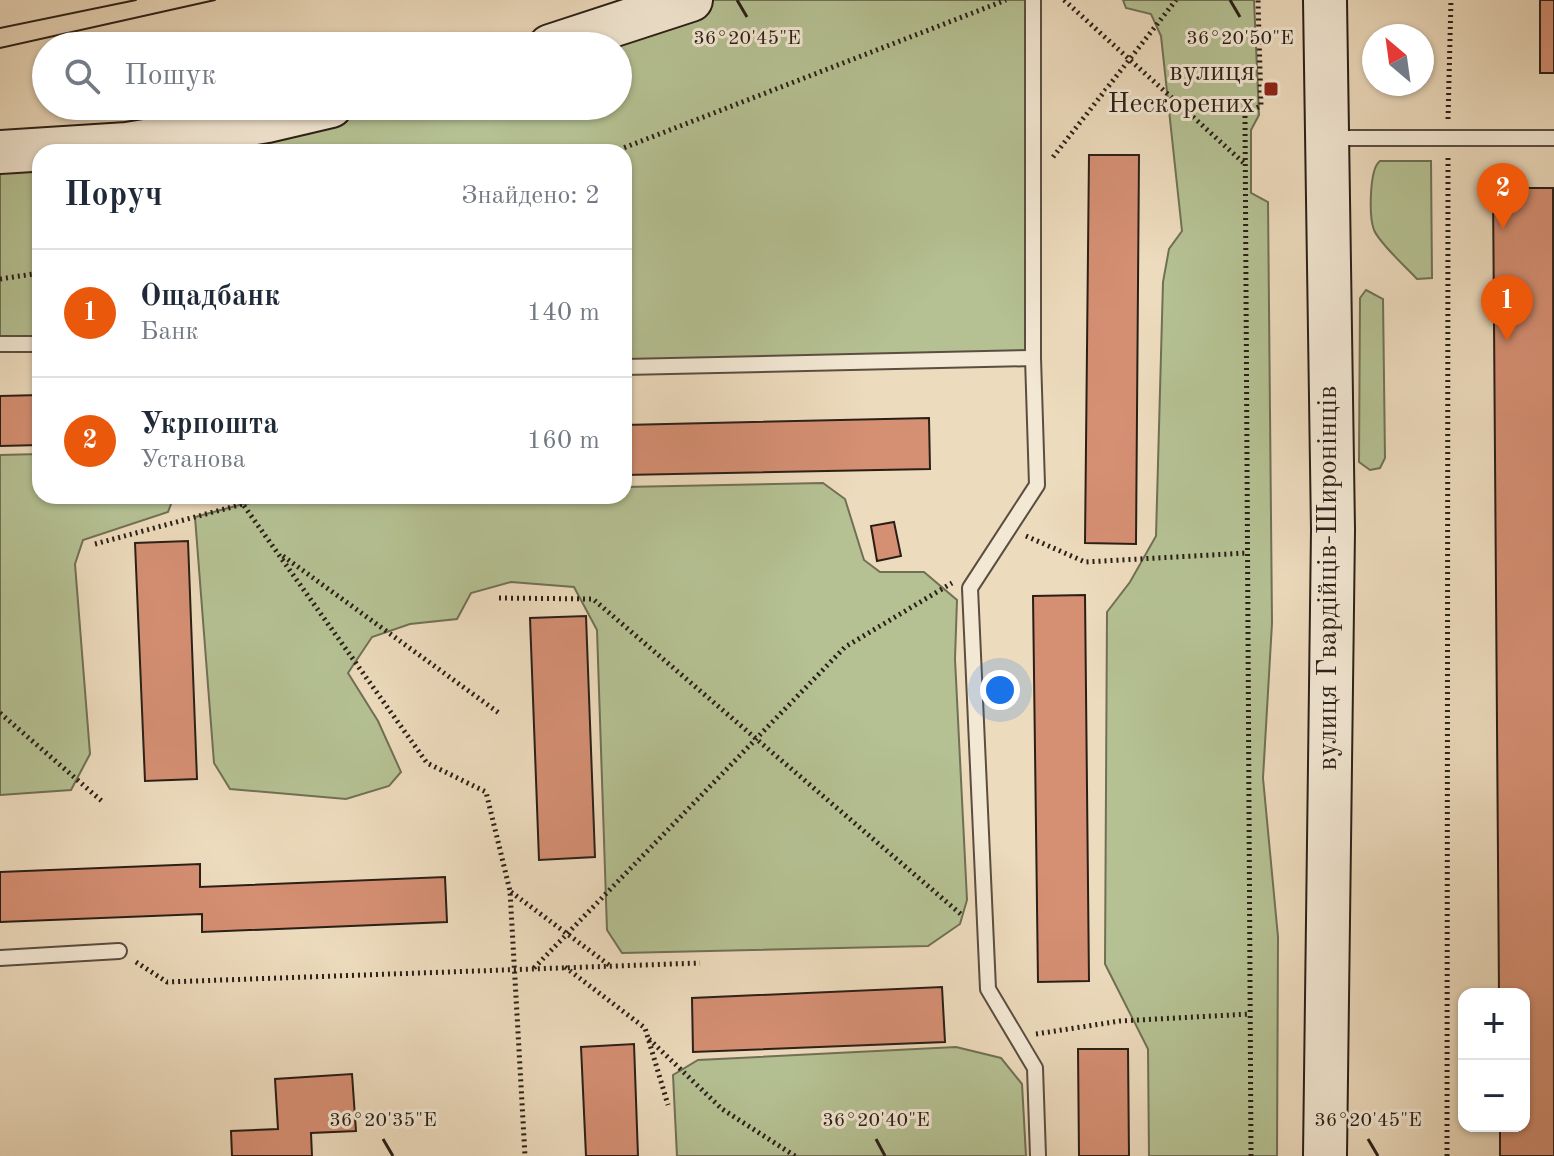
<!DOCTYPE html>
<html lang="uk">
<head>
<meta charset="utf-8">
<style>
  body { margin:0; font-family:"Old Standard TT",serif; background:#f6f6f7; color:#1f2937 }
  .controls { position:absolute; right:24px; bottom:24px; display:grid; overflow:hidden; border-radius:16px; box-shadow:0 2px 6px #0004 }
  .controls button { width:72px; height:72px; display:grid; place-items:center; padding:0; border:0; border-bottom:2px solid #e0e1e3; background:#fff; color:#1f2937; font:40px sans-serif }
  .compass { position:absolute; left:1362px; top:24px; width:72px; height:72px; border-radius:50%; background:#fff; box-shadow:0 2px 6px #0004; rotate:331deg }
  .you { position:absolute; left:1000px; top:690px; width:28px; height:28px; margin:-20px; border:6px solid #fff; border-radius:50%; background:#1a73e8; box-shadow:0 0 0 12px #1a73e833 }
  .badge { display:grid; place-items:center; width:52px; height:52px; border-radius:50%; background:#ea580c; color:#fff; font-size:26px; font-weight:700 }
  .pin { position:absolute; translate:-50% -66px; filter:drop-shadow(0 2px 4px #0008) }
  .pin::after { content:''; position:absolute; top:42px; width:28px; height:24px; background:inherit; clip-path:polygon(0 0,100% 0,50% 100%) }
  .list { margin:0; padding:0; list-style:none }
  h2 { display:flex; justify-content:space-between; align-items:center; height:104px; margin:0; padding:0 32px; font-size:34px }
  h2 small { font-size:26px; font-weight:400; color:#747a83 }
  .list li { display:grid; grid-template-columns:52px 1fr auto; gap:24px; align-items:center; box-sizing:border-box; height:128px; padding:0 32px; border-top:2px solid #e0e1e3 }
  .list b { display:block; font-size:30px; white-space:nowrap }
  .list p { margin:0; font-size:26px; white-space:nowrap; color:#747a83 }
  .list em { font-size:26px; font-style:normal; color:#747a83 }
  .icon { flex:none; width:44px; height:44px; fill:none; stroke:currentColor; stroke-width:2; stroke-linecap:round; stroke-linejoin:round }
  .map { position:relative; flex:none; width:1554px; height:1156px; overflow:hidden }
  .search { position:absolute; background:#fff; box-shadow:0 2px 6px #0004; left:32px; top:32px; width:600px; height:88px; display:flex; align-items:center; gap:20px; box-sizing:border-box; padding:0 28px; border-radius:44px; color:#747a83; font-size:30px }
  .panel { position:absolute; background:#fff; box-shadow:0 2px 6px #0004; left:32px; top:144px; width:600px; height:360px; border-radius:24px }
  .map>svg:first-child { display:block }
  .green { fill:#b5c193; stroke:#707055; stroke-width:2 }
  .building { fill:#d58f73; stroke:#2a1f17; stroke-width:2 }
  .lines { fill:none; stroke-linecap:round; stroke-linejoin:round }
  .lane-casing { stroke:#5b4e40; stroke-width:18 }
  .secondary-casing { stroke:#2a1f17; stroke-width:46 }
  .path { stroke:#2a1f17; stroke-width:5; stroke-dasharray:2 4; stroke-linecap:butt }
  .lane { stroke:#f3e8d4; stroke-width:14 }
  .secondary { stroke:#f3e8d4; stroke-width:42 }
  .tram { stroke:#2a1f17; stroke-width:2 }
  .ticks { fill:none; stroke:#2a1f17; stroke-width:3 }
  .poi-dot { fill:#8f2418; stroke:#f3e8d4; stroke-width:3 }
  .labels { text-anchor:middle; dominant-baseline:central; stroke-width:6; stroke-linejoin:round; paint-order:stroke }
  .poi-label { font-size:28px; fill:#2a1f17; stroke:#f3e8d4; text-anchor:end }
  .street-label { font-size:28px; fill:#2a1f17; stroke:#f3e8d4 }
  .ticks-label { font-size:20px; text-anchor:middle; fill:#2a1f17; stroke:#f3e8d4; stroke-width:6; stroke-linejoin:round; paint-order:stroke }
</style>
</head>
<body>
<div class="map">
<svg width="1554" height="1156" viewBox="0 0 1554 1156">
  <rect width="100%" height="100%" fill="#eddbbd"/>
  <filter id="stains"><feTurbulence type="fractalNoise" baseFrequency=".0025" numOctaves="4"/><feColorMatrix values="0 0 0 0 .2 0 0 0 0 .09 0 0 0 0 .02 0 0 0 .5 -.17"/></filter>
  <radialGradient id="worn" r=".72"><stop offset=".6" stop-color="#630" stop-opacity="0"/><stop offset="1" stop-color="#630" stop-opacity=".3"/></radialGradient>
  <!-- green -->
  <g class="green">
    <polygon points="691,0 1033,0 1033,358 624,367 624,152 40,152 40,344 0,344 0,152 331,106 618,106 618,46 542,46"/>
    <polygon points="1123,0 1254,0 1259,115 1251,130 1251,193 1268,202 1272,623 1263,778 1278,937 1277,1156 1149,1156 1148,1049 1105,964 1107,612 1130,582 1156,536 1163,282 1169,249 1182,231 1161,36 1151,14 1126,8"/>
    <path d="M 1380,161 L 1431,161 L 1432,278 L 1417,279 C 1406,267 1380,244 1374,230 C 1369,217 1369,169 1380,161 Z"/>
    <polygon points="1366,290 1383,299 1385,458 1380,468 1370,470 1359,462 1360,298"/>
    <polygon points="40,454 40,496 174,496 168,512 83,540 75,564 90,754 71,790 0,795 0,455"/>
    <polygon points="823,483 845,499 864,560 880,572 924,572 957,600 955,659 967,900 960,924 928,946 622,953 607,930 597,630 574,587 511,582 471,593 457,619 410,624 372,637 348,673 378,721 401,772 389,786 346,799 230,789 214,763 195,517 243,504 310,496 624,496 624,487"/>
    <polygon points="956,1047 1001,1058 1022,1084 1026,1156 677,1156 673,1075 698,1060"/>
  </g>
  <!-- building -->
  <g class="building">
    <rect x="1540" y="0" width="14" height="73"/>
    <polygon points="1089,155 1139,155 1136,544 1085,543"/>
    <polygon points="1493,188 1553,188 1554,1156 1500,1156 1500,1126 1524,1126 1524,994 1499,994"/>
    <polygon points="40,395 40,445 0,446 0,396"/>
    <polygon points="929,418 930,469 624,475 624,425"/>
    <polygon points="894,522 901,556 877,561 871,526"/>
    <polygon points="188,541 197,779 145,781 135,543"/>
    <polygon points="1085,595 1089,981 1038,982 1033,596"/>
    <polygon points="586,616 595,857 539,860 530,618"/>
    <polygon points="200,864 200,887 445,877 447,922 202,932 202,914 0,922 0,872"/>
    <polygon points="942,987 945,1042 693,1052 692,998"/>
    <polygon points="634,1044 638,1156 586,1156 581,1047"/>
    <polygon points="1078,1049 1128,1049 1129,1156 1079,1156"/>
    <polygon points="352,1074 356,1131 311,1133 312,1156 232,1156 231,1131 278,1129 275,1079"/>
  </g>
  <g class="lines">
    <defs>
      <g id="lane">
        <polyline points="1033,0 1033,358 1037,485 970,588 988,989 1035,1068 1038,1156"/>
        <polyline points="1330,138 1554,138"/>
        <polyline points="0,344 40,344"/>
        <polyline points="624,367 1033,358"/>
        <polyline points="0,958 119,951"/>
      </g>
      <g id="secondary">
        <polyline points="550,46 691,0"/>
        <polyline points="0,152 127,144 267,121 331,106"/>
        <polyline points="1325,1156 1333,530 1325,0"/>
      </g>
    </defs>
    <!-- lane casing -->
    <use href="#lane" class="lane-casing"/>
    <!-- secondary casing -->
    <use href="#secondary" class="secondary-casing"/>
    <!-- path -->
    <g class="path">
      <polyline points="1064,0 1246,165"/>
      <polyline points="1448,119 1451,0"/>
      <polyline points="613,152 1006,0"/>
      <polyline points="1053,157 1176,0"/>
      <polyline points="0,279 40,273"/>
      <polyline points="237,496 427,763 486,792 510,891 525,1156"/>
      <polyline points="1026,536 1085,562 1247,553"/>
      <polyline points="95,544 243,504"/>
      <polyline points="283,556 499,713"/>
      <polyline points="499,598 593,599 963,916"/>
      <polyline points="0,713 104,803"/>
      <polyline points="511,892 609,965"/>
      <polyline points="136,962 167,982 700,963"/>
      <polyline points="565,967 645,1028 668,1105"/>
      <polyline points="534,968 845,647 952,583"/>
      <polyline points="1036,1034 1120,1021 1250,1014"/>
      <polyline points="649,1039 722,1109 795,1156"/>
      <polyline points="1251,1156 1245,113 1261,106 1258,0"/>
      <polyline points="1447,1156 1448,157"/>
    </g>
    <!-- lane -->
    <use href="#lane" class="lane"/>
    <!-- secondary -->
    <use href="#secondary" class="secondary"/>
    <!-- tram -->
    <g class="tram">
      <polyline points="0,28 136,0"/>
      <polyline points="0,48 215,0"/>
    </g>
  </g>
  <!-- ticks -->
  <path class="ticks" d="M 737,0 L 747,17M 1230,0 L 1240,17M 383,1139 L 393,1156M 876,1139 L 885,1156M 1368,1139 L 1378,1156"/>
  <!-- markers -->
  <rect class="poi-dot" x="1263" y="81" width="16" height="16" rx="4"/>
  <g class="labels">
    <!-- poi labels -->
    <g class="poi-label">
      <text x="1255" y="73">вулиця<tspan x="1255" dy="32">Нескорених</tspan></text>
    </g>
    <!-- street labels -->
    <g class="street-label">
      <text transform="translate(1329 578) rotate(-90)">вулиця Гвардійців-Широнінців</text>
    </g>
  </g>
  <g class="ticks-label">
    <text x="747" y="44">36°20'45"E</text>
    <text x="1240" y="44">36°20'50"E</text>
    <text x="383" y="1126">36°20'35"E</text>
    <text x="876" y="1126">36°20'40"E</text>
    <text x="1368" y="1126">36°20'45"E</text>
  </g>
  <rect width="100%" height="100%" filter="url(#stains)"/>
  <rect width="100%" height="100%" fill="url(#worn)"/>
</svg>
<div class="controls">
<button>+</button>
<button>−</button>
</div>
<svg class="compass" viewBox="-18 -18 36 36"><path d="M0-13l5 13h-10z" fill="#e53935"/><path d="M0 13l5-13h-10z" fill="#747a83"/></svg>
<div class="you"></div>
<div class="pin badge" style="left:1507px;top:341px">1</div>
<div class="pin badge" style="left:1503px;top:229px">2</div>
<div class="search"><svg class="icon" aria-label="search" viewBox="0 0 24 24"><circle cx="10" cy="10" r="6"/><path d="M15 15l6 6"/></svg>Пошук</div>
<section class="panel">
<h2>Поруч<small>Знайдено: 2</small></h2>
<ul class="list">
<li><span class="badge">1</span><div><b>Ощадбанк</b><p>Банк</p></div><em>140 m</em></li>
<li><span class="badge">2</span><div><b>Укрпошта</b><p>Установа</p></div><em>160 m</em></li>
</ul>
</section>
</div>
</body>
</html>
